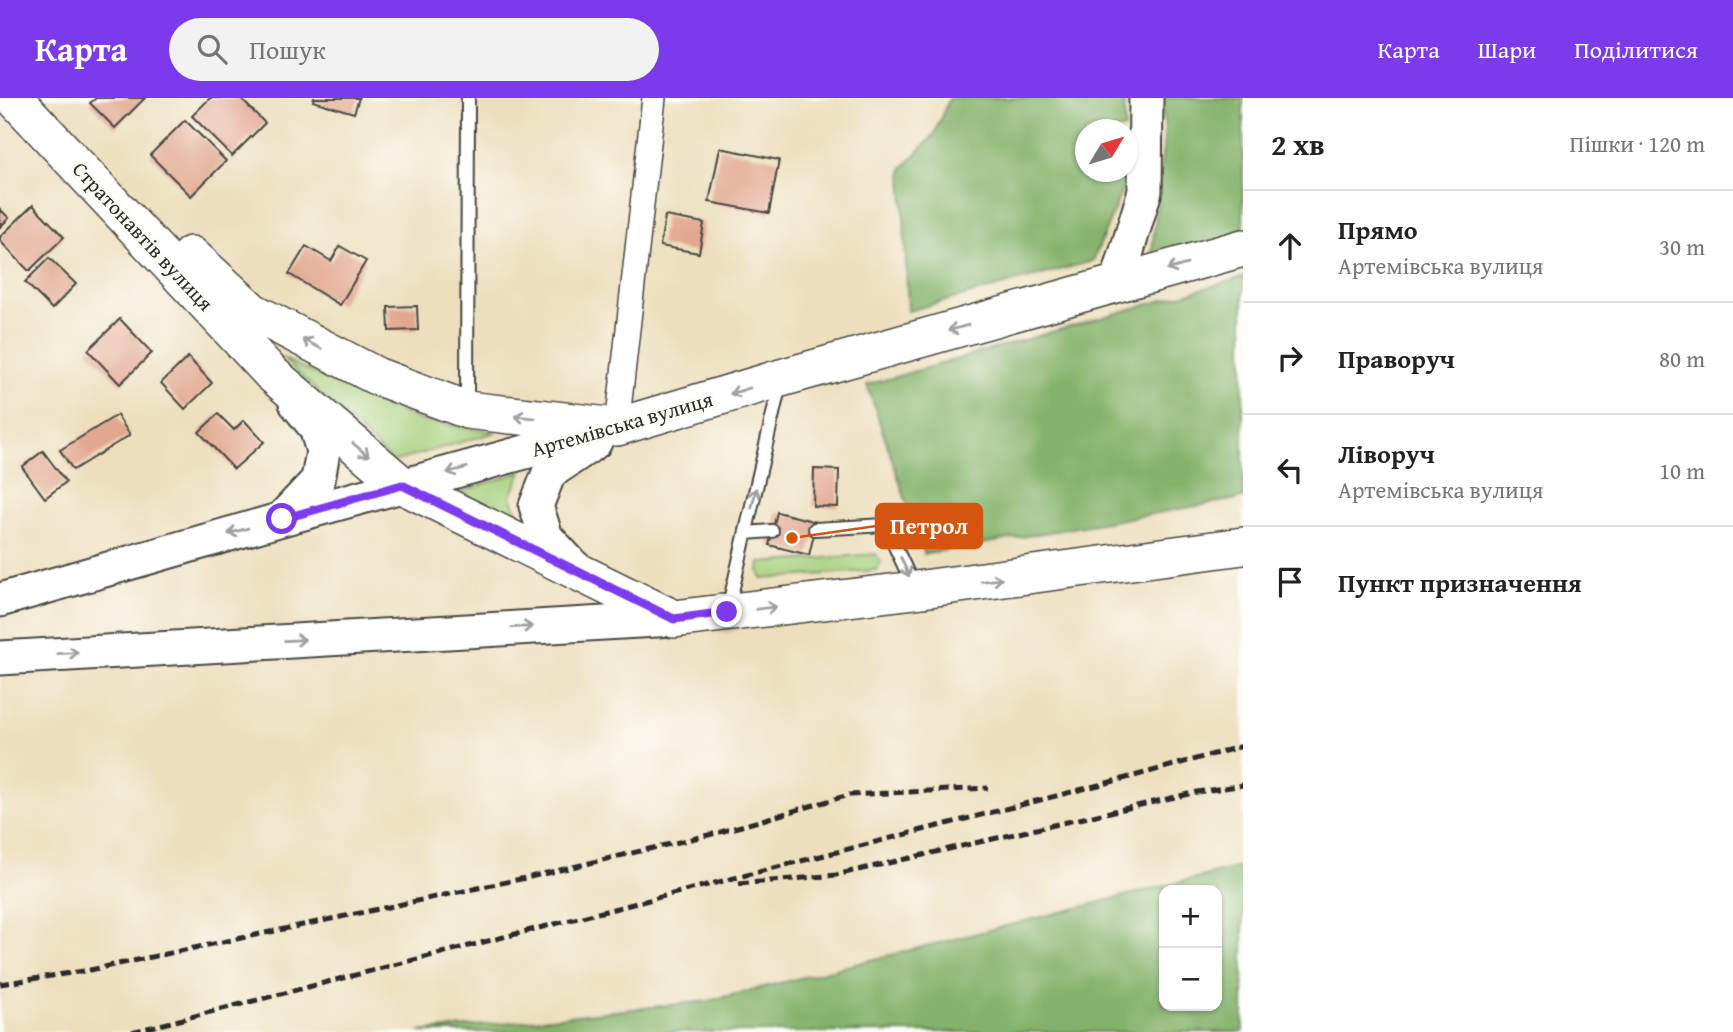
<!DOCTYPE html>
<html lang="uk">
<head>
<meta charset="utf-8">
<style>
  body { margin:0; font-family:"Gentium Book Plus",serif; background:#f2f2f2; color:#222 }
  .controls { position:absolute; right:21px; bottom:21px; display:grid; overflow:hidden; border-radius:14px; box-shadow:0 2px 5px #0004 }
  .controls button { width:63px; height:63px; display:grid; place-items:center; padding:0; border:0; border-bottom:2px solid #e0e0e0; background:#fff; color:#222; font:35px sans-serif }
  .compass { position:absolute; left:1075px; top:21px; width:63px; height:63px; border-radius:50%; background:#fff; box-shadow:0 2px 5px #0004; rotate:52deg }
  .stop { position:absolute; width:21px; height:21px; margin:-16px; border:5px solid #7c3aed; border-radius:50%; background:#fff }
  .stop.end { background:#7c3aed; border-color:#fff; box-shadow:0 2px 7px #0008 }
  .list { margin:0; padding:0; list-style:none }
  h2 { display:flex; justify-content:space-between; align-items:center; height:91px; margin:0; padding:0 28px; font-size:30px }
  h2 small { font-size:23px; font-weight:400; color:#767676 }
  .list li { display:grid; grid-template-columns:46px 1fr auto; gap:21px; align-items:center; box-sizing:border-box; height:112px; padding:0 28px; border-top:2px solid #e0e0e0 }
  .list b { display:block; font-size:26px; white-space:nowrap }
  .list p { margin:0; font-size:23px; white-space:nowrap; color:#767676 }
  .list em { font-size:23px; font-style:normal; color:#767676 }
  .icon { flex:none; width:38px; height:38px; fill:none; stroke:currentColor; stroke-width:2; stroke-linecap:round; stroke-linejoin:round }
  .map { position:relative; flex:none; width:1243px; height:934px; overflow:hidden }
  header { display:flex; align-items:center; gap:42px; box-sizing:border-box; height:98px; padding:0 35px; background:#7c3aed; color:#fff }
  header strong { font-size:33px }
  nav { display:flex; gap:38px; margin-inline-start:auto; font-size:24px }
  .search { width:490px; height:63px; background:#f2f2f2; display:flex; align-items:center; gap:18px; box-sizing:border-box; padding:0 24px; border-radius:38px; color:#767676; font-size:26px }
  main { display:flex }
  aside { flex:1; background:#fff }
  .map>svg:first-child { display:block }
  .green { fill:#a6cf7b; stroke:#687d53; stroke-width:2 }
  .forest { fill:#84b26b; stroke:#586e4b; stroke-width:2; fill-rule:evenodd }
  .building { fill:#e2a790 }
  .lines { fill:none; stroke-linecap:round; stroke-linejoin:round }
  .lane-casing { stroke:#484641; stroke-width:16 }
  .street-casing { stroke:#484641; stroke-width:26 }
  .secondary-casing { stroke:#484641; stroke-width:37 }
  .primary-casing { stroke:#484641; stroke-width:40 }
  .lane { stroke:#fff; stroke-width:12 }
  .street { stroke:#fff; stroke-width:23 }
  .secondary { stroke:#fff; stroke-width:33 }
  .primary { stroke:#fff; stroke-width:37 }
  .rail { stroke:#2b2b2b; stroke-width:5; stroke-dasharray:10 5; stroke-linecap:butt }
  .oneway { stroke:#a0a0a0 }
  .route { stroke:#7c3aed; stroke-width:9 }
  .labels { text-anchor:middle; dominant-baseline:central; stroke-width:7; stroke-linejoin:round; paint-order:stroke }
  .street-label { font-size:21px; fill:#2b2b2b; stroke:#fdfcf7 }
  .leader { fill:none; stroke:#d5540f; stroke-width:2.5 }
  .callout-dot { fill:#d5540f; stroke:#fdfcf7; stroke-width:2.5 }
  .callout { fill:#d5540f; stroke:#d5540f; stroke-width:2.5 }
  .callout-label { font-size:23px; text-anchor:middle; font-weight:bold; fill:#fff }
</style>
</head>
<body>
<header>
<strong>Карта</strong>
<div class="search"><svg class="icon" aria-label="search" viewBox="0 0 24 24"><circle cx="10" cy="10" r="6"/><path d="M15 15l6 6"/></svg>Пошук</div>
<nav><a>Карта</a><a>Шари</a><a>Поділитися</a></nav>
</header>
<main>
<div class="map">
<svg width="1243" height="934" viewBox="0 0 1243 934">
  <rect width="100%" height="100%" fill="#fdfcf7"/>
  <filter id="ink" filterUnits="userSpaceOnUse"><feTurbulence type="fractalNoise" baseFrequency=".0143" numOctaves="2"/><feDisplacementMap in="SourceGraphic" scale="14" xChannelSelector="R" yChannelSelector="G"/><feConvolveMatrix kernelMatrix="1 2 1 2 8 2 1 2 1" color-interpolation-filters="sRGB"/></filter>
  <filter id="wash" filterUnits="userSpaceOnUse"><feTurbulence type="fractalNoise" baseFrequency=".00686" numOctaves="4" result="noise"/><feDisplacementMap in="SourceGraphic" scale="28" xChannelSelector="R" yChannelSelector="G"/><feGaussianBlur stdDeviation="1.57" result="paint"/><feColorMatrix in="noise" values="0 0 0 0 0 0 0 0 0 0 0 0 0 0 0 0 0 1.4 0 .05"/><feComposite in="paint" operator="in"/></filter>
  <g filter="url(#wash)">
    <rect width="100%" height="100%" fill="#eddfbe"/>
    <!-- green -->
    <g class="green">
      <polygon points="282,260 373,303 423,323 496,334 393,364"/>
      <polygon points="522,373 511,398 521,426 461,394"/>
      <polygon points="876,456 881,464 877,472 762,481 759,473 760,465"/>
    </g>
    <!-- forest -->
    <g class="forest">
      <polygon points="949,0 1124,0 1125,31 1086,32 1086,74 1128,74 1128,71 1128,78 1093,163 908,213 902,71 934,37"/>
      <polygon points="1162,0 1243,0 1243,135 1151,163 1165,31"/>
      <polygon points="1243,179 1243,400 924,456 867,287"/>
      <path d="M 1243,768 L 1243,934 L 418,934 L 708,903 ZM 1217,792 L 1217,908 L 1164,908 L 1164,792 Z"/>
    </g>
    <g id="blocks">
      <!-- building -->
      <g class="building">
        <polygon points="96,0 145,0 115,30 90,5"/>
        <polygon points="210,0 240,0 265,25 232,58 192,18"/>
        <polygon points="314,0 359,0 354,15 313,3"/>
        <polygon points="185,22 226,63 191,98 150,57"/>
        <polygon points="720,50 779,62 769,115 709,104"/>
        <polygon points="33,107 64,139 29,173 0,143 0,139"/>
        <polygon points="0,111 9,120 0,129"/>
        <polygon points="665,118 704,125 699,155 660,148"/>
        <polygon points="306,148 331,163 340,148 366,163 340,207 289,176"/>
        <polygon points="49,160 76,186 52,211 25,184"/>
        <polygon points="417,208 418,232 389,233 388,209"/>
        <polygon points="120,221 152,255 120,286 88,252"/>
        <polygon points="188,259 212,285 185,311 161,285"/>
        <polygon points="218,316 234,332 244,322 264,344 234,371 199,334"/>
        <polygon points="117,317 130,337 73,372 60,352"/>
        <polygon points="43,353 66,384 45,400 22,369"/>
        <polygon points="814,371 839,372 838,409 813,408"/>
        <polygon points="777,414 817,424 809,457 769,447"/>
      </g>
    </g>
  </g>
  <g filter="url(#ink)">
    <use href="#blocks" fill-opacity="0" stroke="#484641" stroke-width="2"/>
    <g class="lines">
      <defs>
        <g id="lane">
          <polyline points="467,308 468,0"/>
          <polyline points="815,431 885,427 914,489"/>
          <polyline points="746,435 772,433"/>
          <polyline points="728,511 780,286"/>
        </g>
        <polyline id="street" points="617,329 654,0"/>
        <g id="secondary">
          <polyline points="1117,186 1145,93 1146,0"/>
          <polyline points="282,420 318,382 323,353 316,330 296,305"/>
          <polyline points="575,470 546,439 536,408 549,375 595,344"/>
          <polyline points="0,502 282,421 612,330"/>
          <polyline points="0,560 674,521"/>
        </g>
        <g id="primary">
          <polyline points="14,0 272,276 402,387 674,521 915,492 1243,448"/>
          <polyline points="191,157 253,214 376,278 467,312 617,329 781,280 1243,150"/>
        </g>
      </defs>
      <!-- lane casing -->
      <use href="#lane" class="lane-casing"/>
      <!-- street casing -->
      <use href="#street" class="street-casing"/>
      <!-- secondary casing -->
      <use href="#secondary" class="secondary-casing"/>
      <!-- primary casing -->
      <use href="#primary" class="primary-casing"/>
      <!-- lane -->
      <use href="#lane" class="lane"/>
      <!-- street -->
      <use href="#street" class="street"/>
      <!-- secondary -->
      <use href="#secondary" class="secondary"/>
      <!-- primary -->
      <use href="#primary" class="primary"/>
      <!-- rail -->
      <g class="rail">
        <polyline points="739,786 836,777 1197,694 1243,687"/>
        <polyline points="0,886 90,872 530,779 717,735 849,697 988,690"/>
        <polyline points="132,934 1134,678 1243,648"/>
      </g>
    </g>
    <!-- one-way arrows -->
    <defs><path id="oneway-shaft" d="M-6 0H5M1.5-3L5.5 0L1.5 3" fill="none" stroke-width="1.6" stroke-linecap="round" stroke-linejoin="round" transform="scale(1.75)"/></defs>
    <g class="oneway">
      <use href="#oneway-shaft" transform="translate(1177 169) rotate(164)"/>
      <use href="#oneway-shaft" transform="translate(958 230) rotate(164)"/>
      <use href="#oneway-shaft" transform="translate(312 246) rotate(-153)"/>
      <use href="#oneway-shaft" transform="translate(740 293) rotate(163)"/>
      <use href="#oneway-shaft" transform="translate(525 319) rotate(-174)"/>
      <use href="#oneway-shaft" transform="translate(361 352) rotate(40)"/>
      <use href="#oneway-shaft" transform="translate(457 372) rotate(165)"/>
      <use href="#oneway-shaft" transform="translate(754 400) rotate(-77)"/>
      <use href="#oneway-shaft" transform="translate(238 433) rotate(164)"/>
      <use href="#oneway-shaft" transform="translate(905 469) rotate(66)"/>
      <use href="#oneway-shaft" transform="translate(992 482) rotate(-8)"/>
      <use href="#oneway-shaft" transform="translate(766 510) rotate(-7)"/>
      <use href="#oneway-shaft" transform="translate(522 529) rotate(-3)"/>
      <use href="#oneway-shaft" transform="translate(295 542) rotate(-3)"/>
      <use href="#oneway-shaft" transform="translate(68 555) rotate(-3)"/>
    </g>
  </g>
  <g class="lines" filter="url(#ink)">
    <!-- route -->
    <polyline class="route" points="282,421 402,387 674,521 727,514"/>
  </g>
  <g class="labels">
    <!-- street labels -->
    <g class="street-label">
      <text transform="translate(143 138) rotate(47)">Стратонавтів вулиця</text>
      <text transform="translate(622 326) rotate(-16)">Артемівська вулиця</text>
    </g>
  </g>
  <!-- callouts -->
  <path class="leader" d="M792 440L876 428"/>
  <circle class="callout-dot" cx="792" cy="440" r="7"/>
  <rect class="callout" x="876" y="406" width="106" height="44" rx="7"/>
  <g class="callout-label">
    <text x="929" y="436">Петрол</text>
  </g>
</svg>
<div class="controls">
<button>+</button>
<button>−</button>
</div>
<svg class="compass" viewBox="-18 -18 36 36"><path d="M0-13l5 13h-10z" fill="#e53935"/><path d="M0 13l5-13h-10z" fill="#767676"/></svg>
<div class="stop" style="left:282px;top:421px"></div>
<div class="stop end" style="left:727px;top:514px"></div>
</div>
<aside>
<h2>2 хв<small>Пішки · 120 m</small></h2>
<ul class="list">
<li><svg class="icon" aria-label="ahead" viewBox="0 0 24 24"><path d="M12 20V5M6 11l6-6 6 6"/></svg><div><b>Прямо</b><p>Артемівська вулиця</p></div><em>30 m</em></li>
<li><svg class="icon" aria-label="right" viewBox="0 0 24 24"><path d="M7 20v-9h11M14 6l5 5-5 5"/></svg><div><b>Праворуч</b></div><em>80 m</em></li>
<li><svg class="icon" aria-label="left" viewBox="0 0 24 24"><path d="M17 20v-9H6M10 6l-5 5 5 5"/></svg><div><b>Ліворуч</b><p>Артемівська вулиця</p></div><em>10 m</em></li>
<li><svg class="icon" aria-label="arrive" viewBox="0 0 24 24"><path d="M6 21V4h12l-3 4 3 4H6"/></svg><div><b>Пункт призначення</b></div></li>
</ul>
</aside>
</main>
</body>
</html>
